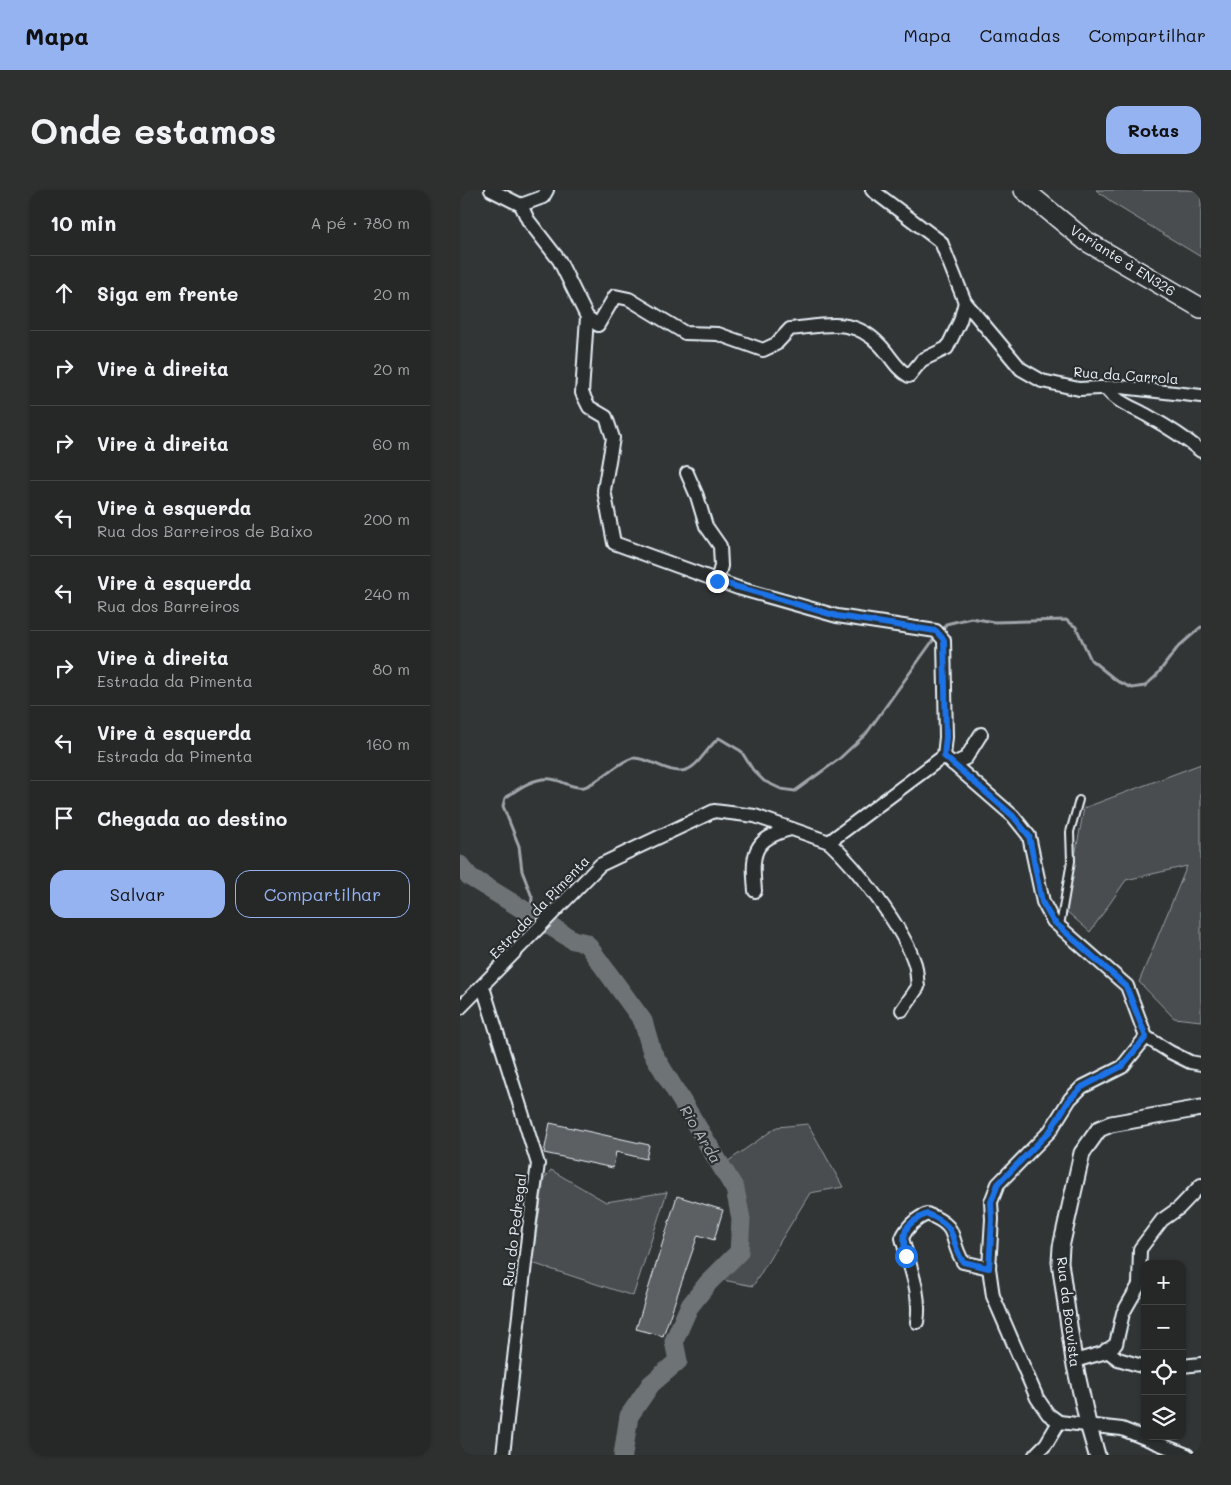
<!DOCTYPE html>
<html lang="pt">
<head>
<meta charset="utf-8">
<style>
  body { margin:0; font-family:Mali,sans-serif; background:#2e3030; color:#f1f3f6 }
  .controls { position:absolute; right:15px; bottom:15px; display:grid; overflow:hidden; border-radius:10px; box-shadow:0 1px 4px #0004 }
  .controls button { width:45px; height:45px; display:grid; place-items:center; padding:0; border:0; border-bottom:1px solid #424445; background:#262828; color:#f1f3f6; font:25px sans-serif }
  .stop { position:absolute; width:15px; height:15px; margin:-11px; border:4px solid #1a73e8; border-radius:50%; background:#fff }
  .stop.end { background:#1a73e8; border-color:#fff; box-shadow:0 1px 5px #0008 }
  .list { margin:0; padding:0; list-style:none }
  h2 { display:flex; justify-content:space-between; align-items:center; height:65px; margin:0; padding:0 20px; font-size:21px }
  h2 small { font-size:16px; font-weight:400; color:#a4a6a8 }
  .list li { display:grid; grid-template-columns:32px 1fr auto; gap:15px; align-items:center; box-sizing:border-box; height:75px; padding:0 20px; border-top:1px solid #424445 }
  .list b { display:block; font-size:19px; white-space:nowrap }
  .list p { margin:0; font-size:16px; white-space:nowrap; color:#a4a6a8 }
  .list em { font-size:16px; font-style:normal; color:#a4a6a8 }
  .actions { display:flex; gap:10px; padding:15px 20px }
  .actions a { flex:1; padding:11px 0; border:1px solid #95b2f1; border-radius:15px; text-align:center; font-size:18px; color:#95b2f1 }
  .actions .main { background:#95b2f1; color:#111 }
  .icon { flex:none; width:28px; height:28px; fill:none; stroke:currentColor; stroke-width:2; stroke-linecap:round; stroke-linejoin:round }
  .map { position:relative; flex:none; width:741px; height:1265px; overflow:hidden; border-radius:15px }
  header { display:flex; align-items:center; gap:30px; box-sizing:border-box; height:70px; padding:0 25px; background:#95b2f1; color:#111 }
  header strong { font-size:24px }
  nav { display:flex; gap:28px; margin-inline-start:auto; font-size:18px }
  .intro { display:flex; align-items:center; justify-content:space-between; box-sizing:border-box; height:120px; padding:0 30px }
  h1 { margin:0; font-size:35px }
  .button { padding:12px 22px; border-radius:15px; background:#95b2f1; color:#111; font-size:18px; font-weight:700 }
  main { display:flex; gap:30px; padding:0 30px }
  aside { flex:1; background:#262828; border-radius:15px; box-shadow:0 1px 4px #0004 }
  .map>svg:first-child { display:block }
  .green { fill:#494d4f; stroke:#989fa4 }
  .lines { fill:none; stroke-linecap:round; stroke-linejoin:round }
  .stream { stroke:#9fa5aa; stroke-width:3 }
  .river { stroke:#6e7376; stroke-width:19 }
  .building { fill:#5c6063; stroke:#e8f1f8 }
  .service-casing { stroke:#e8f1f8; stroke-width:10 }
  .minor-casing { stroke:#e8f1f8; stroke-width:16 }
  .tertiary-casing { stroke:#e8f1f8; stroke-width:19 }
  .primary-casing { stroke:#e8f1f8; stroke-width:22 }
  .service { stroke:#2a2d2e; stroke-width:6 }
  .minor { stroke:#2a2d2e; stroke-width:12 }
  .tertiary { stroke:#2a2d2e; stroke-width:15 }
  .primary { stroke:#2a2d2e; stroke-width:19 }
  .route { stroke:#1a73e8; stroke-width:6 }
  .labels { text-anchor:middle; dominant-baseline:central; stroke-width:4.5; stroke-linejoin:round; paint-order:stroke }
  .street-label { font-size:14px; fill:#e8f1f8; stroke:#2a2d2e }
  .water-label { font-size:15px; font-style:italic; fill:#b1b8be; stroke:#2a2d2e }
</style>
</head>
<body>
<header>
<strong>Mapa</strong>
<nav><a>Mapa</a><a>Camadas</a><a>Compartilhar</a></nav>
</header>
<div class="intro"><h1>Onde estamos</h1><a class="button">Rotas</a></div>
<main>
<aside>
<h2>10 min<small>A pé · 780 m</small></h2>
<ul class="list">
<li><svg class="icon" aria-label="ahead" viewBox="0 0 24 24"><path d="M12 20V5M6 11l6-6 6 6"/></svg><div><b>Siga em frente</b></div><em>20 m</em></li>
<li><svg class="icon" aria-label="right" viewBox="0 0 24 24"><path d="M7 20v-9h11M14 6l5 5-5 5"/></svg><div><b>Vire à direita</b></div><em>20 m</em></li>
<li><svg class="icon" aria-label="right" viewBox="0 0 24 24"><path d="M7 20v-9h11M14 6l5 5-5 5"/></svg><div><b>Vire à direita</b></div><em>60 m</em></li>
<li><svg class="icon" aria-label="left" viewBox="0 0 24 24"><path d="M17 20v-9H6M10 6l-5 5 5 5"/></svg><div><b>Vire à esquerda</b><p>Rua dos Barreiros de Baixo</p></div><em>200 m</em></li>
<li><svg class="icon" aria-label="left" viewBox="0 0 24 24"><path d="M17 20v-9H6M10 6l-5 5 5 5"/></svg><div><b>Vire à esquerda</b><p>Rua dos Barreiros</p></div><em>240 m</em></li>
<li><svg class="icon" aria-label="right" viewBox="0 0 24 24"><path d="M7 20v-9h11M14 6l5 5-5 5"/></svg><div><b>Vire à direita</b><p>Estrada da Pimenta</p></div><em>80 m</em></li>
<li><svg class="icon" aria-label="left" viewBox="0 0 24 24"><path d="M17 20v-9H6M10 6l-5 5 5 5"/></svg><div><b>Vire à esquerda</b><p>Estrada da Pimenta</p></div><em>160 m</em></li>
<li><svg class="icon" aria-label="arrive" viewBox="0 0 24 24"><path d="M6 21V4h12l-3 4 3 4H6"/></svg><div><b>Chegada ao destino</b></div></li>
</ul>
<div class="actions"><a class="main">Salvar</a><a>Compartilhar</a></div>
</aside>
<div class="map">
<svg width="741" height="1265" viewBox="0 0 741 1265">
  <rect width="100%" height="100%" fill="#323536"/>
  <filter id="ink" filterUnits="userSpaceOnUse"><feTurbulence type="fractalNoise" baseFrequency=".02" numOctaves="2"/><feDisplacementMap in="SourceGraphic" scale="10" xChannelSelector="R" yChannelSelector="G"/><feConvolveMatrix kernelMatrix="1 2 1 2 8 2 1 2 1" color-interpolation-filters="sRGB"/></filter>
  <g filter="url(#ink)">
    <!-- green -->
    <g class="green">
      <polygon points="636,0 741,0 741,67 657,16"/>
      <polygon points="741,574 741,831 714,828 679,792 727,676 666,690 630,742 605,720 624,618"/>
      <polygon points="348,934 383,997 350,1003 293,1096 263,1090 282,1064 286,1029 278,998 264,974 317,937"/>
      <polygon points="91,980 146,1012 207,1002 173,1106 72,1073 84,989"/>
    </g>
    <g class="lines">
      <!-- stream -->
      <g class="stream">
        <polyline points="484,438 486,434 511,428 534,432 606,430 616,437 631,470 657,491 672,498 685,496 696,486 718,457 741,437"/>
        <path d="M 71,724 L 72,707 L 62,681 L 59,656 L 43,616 L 45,608 C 58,599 74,587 91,589 C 102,590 112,599 124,597 C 137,594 163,568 174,568 C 191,568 209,585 226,580 C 239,576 248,556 259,548 L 281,561 L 293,580 L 304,591 L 321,599 L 335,601 L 379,569 L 406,544 L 474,449"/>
      </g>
      <!-- river -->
      <polyline class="river" points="0,675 10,687 113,750 126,753 183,831 192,862 275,999 281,1029 279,1062 248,1093 229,1117 214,1151 218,1171 191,1194 169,1226 163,1265"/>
    </g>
    <!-- building -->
    <g class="building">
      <polygon points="90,933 189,955 186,969 156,962 153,978 84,963"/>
      <polygon points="217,1006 263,1020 254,1050 238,1045 203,1146 176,1139"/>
    </g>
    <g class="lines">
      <defs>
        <polyline id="service" points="600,736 611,671 610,642 619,610"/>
        <g id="minor">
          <polyline points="412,0 481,52 505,112 561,179 582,191 619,199 661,197 741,206"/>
          <polyline points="61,15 83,7 87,0"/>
          <path d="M 127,127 L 138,135 L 155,106 L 169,109 L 225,143 L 258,144 L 303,160 L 316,154 L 330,139 C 364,136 393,126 420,155 C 431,166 435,178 449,186 L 462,170 L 487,158 L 500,131 L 505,112"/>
          <path d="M 646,198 C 656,212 674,218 688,226 C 706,236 725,248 741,261"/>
          <polyline points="227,283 237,306 246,336 260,356 261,376 257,391"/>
          <polyline points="484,566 553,626 569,646 583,712 593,731 667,796 686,847 710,862 730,872 741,874"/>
          <polyline points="493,574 506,568 521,544"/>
          <path d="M 369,652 C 397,678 443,737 455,774 C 457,781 457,790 458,797 L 442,820"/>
          <path d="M 295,701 C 292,665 291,649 331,639"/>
          <polyline points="23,797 78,974 69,1038 43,1265"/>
          <polyline points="0,818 140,675 254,621 295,626 369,652 484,566 486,547 484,450 476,441 377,426 278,398 154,353 144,300 153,248 146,227 129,217 122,203 127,127 99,70 68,30 61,15 31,0"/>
          <polyline points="686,847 662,877 622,897 610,909 590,941 538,994 531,1012 532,1029 529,1078 533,1106 577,1208 588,1224 599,1232 662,1239 727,1265"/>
          <path d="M 457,1132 C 462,1104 449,1075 442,1048 C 447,1037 455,1029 467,1024 C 501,1037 488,1048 503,1072 L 529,1078"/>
          <polyline points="646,1160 658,1169 685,1177"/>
          <polyline points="614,1171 643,1163 656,1154 663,1123 679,1095 680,1059 702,1030 719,1018 741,995"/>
          <polyline points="722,1176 741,1174"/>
          <polyline points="575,1265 586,1254 599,1232"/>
        </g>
        <polyline id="tertiary" points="637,1265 628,1234 614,1171 600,1072 601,1057 622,963 639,939 651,934 741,918"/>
        <polyline id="primary" points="564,0 626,51 741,118"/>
      </defs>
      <!-- service casing -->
      <use href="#service" class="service-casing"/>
      <!-- minor casing -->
      <use href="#minor" class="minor-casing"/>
      <!-- tertiary casing -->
      <use href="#tertiary" class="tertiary-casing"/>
      <!-- primary casing -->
      <use href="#primary" class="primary-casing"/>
      <!-- service -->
      <use href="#service" class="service"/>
      <!-- minor -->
      <use href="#minor" class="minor"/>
      <!-- tertiary -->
      <use href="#tertiary" class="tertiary"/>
      <!-- primary -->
      <use href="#primary" class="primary"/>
    </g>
  </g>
  <g class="lines" filter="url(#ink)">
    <!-- route -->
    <path class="route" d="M 257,391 L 377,426 L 476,441 L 484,450 L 486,547 L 484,566 L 553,626 L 569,646 L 582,712 L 593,731 L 666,796 L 686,847 L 662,876 L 622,897 L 610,909 L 590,941 L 538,994 L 531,1012 L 532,1029 L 529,1078 L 503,1072 C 488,1048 500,1037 467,1024 C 444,1033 441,1043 446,1066"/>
  </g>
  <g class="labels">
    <!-- street labels -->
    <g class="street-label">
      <text transform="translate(663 70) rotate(32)">Variante à EN326</text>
      <text transform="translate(666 185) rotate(4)">Rua da Carrola</text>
      <text transform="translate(79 717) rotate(-46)">Estrada da Pimenta</text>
      <text transform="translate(54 1040) rotate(-83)">Rua do Pedregal</text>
      <text transform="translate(609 1122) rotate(83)">Rua da Boavista</text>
    </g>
    <!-- water labels -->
    <g class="water-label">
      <text transform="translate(241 944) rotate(59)">Rio Arda</text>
    </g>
  </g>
</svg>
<div class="controls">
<button>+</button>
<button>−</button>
<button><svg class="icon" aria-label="locate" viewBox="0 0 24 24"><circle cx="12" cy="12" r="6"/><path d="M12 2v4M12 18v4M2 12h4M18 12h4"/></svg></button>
<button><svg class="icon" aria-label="layers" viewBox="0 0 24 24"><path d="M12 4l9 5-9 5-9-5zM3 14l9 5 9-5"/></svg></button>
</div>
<div class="stop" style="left:446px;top:1066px"></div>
<div class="stop end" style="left:257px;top:391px"></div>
</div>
</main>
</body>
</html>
